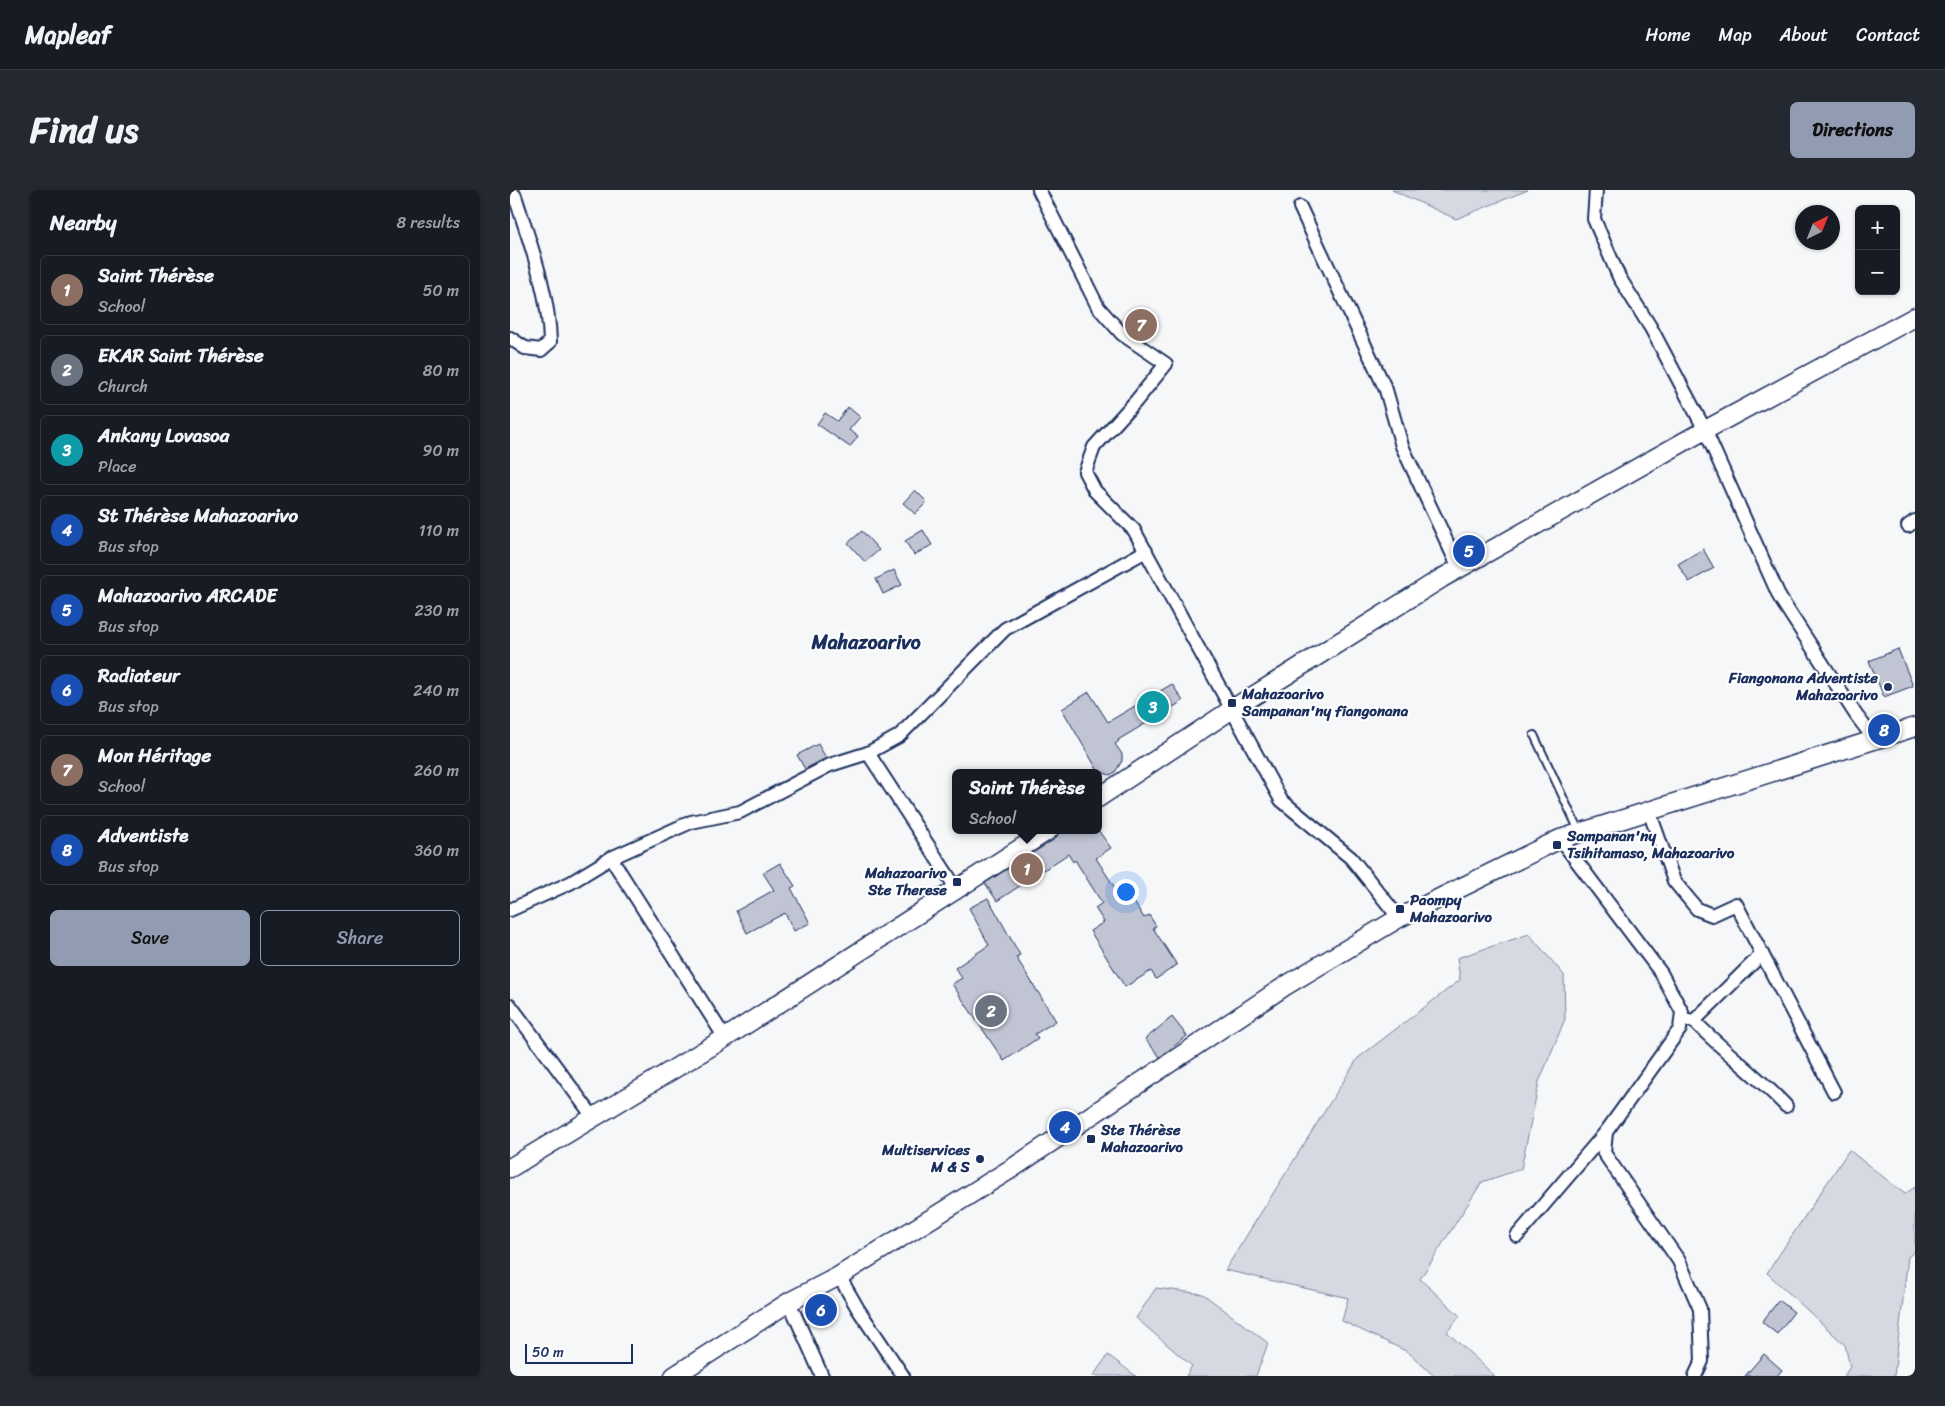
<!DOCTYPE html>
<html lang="en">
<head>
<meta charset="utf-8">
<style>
  body { margin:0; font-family:Sriracha,sans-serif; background:#242831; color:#f1f3f6 }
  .controls { position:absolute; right:15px; top:15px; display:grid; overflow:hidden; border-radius:8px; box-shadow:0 1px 4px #0004 }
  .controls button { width:45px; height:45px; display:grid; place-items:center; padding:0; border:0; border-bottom:1px solid #363941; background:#171b24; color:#f1f3f6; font:25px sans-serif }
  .compass { position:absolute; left:1285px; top:15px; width:45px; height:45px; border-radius:50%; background:#171b24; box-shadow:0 1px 4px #0004; rotate:43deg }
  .scale { position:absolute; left:15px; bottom:12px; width:108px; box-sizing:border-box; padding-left:5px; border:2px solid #1b2f5e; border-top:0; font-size:14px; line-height:18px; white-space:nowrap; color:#1b2f5e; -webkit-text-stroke:4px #fff; paint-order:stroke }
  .you { position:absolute; left:615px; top:701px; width:18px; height:18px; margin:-12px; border:4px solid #fff; border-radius:50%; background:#1a73e8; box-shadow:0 0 0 8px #1a73e833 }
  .badge { display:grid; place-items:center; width:32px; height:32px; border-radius:50%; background:#919bb2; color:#fff; font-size:16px; font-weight:700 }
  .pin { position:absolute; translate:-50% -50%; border:2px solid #fff; box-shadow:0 1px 5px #0006 }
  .popup { position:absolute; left:442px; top:579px; width:150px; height:65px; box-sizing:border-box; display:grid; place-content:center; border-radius:8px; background:#171b24; filter:drop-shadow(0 1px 4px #0005); font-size:16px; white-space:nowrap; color:#9ea1a6 }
  .popup b { font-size:19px; color:#f1f3f6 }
  .popup::after { content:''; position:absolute; left:50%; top:100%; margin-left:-10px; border:10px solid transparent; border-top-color:#171b24 }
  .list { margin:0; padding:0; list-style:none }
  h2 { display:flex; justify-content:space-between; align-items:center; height:65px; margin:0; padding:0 20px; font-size:21px }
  h2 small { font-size:16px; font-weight:400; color:#9ea1a6 }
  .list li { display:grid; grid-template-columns:32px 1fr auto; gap:15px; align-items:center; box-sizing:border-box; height:70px; margin:0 10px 10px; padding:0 10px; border:1px solid #363941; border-radius:8px }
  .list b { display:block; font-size:19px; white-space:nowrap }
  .list p { margin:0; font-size:16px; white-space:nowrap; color:#9ea1a6 }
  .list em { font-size:16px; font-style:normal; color:#9ea1a6 }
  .actions { display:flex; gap:10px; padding:15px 20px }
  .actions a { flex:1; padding:11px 0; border:1px solid #919bb2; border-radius:8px; text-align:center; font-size:18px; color:#919bb2 }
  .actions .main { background:#919bb2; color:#111 }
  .map { position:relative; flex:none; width:1405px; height:1186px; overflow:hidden; border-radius:8px }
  header { display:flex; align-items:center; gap:30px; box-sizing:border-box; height:70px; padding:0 25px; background:#171b24; border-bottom:1px solid #363941 }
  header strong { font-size:24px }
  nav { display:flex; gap:28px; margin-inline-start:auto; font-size:18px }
  .intro { display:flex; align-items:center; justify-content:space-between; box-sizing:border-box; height:120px; padding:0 30px }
  h1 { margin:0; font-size:35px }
  .button { padding:12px 22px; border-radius:8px; background:#919bb2; color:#111; font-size:18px; font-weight:700 }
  main { display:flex; gap:30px; padding:0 30px }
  aside { flex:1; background:#171b24; border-radius:8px; box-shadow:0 1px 4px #0004 }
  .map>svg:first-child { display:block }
  .green { fill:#d6d9e2; stroke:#7884a0 }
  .building { fill:#c0c4d3; stroke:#1b2f5e }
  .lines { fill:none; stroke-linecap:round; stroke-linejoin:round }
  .lane-casing { stroke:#1b2f5e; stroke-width:10 }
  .street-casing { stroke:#1b2f5e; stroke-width:16 }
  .secondary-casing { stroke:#1b2f5e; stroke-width:21 }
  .lane { stroke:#fff; stroke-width:6 }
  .street { stroke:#fff; stroke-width:12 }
  .secondary { stroke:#fff; stroke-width:18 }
  .poi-dot { fill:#1b2f5e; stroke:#fff; stroke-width:2 }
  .labels { text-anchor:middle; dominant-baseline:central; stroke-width:4; stroke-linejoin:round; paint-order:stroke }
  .poi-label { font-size:15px; font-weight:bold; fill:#1b2f5e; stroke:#fff; text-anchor:start }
  .district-label { font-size:20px; font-weight:bold; fill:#1b2f5e; stroke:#fff }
</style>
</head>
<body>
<header>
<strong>Mapleaf</strong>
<nav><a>Home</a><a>Map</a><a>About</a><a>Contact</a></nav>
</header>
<div class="intro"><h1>Find us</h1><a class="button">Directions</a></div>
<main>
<aside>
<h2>Nearby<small>8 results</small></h2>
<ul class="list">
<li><span class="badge" style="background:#8d6e63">1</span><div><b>Saint Thérèse</b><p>School</p></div><em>50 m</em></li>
<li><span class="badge" style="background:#6b7280">2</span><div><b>EKAR Saint Thérèse</b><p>Church</p></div><em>80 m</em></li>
<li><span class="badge" style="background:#0f9aa8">3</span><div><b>Ankany Lovasoa</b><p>Place</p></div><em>90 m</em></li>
<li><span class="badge" style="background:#1a4fb4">4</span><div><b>St Thérèse Mahazoarivo</b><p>Bus stop</p></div><em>110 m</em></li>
<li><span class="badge" style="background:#1a4fb4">5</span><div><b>Mahazoarivo ARCADE</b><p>Bus stop</p></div><em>230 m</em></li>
<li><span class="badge" style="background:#1a4fb4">6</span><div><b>Radiateur</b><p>Bus stop</p></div><em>240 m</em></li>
<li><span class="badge" style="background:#8d6e63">7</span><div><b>Mon Héritage</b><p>School</p></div><em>260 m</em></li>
<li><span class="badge" style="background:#1a4fb4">8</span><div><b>Adventiste</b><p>Bus stop</p></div><em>360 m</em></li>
</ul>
<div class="actions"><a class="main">Save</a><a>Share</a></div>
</aside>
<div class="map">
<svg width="1405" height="1186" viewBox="0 0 1405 1186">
  <rect width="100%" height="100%" fill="#f6f7f9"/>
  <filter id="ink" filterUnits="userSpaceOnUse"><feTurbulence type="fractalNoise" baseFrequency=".02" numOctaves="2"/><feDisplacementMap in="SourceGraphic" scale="10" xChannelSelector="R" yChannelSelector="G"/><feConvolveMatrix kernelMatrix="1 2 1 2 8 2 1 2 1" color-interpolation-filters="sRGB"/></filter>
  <g filter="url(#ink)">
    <!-- green -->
    <g class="green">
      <polygon points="882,0 1018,0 946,29"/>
      <polygon points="1019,744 1054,785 1055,829 1029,892 1011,979 972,992 910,1089 950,1126 937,1142 985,1186 924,1186 898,1162 832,1131 838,1108 715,1080 848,868 950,790 947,768"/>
      <polygon points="1339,960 1395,1004 1405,997 1405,1061 1398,1067 1384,1186 1334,1186 1340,1177 1335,1155 1257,1083"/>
      <polygon points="646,1098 693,1104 758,1153 746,1186 676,1186 682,1176 626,1128"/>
      <polygon points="598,1165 626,1186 583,1186"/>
    </g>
    <!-- building -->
    <g class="building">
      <polygon points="338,217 350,227 339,240 348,246 340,257 307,234 315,223 327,231"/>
      <polygon points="405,300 417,312 405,324 393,313"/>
      <polygon points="413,340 422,355 404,365 395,351"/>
      <polygon points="352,341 369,360 355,372 338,353"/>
      <polygon points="1193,359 1204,378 1179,392 1168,374"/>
      <polygon points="384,380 392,395 373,404 366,389"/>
      <polygon points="1388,459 1403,496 1374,507 1359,471"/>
      <polygon points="662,494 673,511 608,550 609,551 605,554 612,564 612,571 605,582 600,585 588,581 552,519 579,502 598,532"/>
      <polygon points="308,554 316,568 295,579 287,565"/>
      <polygon points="550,640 588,640 601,658 586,668 608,703 616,699 634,728 639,725 646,736 643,738 667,775 646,789 641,781 615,797 580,741 594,732 585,718 592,713 565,670 563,672 558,664 487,711 475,693 545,649"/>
      <polygon points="270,673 285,696 281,698 300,733 284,741 275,723 237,743 226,721 264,700 253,683"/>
      <polygon points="478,708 510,765 506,767 546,831 525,844 528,848 494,871 442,794 452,788 445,778 479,755 459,718"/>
      <polygon points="662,827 677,846 650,867 635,849"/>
      <polygon points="1269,1110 1284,1122 1267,1144 1252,1132"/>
      <polygon points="1254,1164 1272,1180 1267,1186 1235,1186"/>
    </g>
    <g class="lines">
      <defs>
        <polyline id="lane" points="1024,545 1069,641"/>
        <g id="street">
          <polyline points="529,0 588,117 612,144 656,174 626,211 584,257 575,282 585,301 624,340 771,610 841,668 889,728"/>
          <polyline points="1086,0 1084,29 1109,87 1141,138 1195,240 1270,408 1346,525 1365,550"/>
          <path d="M 0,2 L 5,6 C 20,53 39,103 40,152 L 31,160 L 15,158 L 0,148"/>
          <polyline points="790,17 876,200 892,256 949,378"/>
          <polyline points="1398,336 1405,331"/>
          <polyline points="358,563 389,546 495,439 636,361"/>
          <polyline points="1139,621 1164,691 1187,719 1202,725 1226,714 1324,902"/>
          <polyline points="1050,649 1151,783 1172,822 1170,839 1096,942 1094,963 1169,1071 1190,1119 1192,1171 1185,1186"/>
          <polyline points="101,668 215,848"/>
          <polyline points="0,720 60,693 101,668 181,632 230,622 320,575 358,563 446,698"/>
          <polyline points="0,815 84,928"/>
          <polyline points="1177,830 1184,831 1252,764"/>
          <path d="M 1184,831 C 1213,861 1247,885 1276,916"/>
          <polyline points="1007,1046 1096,942"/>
          <polyline points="329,1086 348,1119 393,1186"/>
          <polyline points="279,1112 312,1186"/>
        </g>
        <g id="secondary">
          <polyline points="588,608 724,518 932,388 1186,245 1405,127"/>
          <polyline points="0,978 215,848 539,640"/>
          <polyline points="164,1186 279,1112 329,1086 504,977 775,796 889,728 1050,649 1405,537"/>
        </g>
      </defs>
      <!-- lane casing -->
      <use href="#lane" class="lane-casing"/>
      <!-- street casing -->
      <use href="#street" class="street-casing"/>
      <!-- secondary casing -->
      <use href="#secondary" class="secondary-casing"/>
      <!-- lane -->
      <use href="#lane" class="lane"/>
      <!-- street -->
      <use href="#street" class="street"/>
      <!-- secondary -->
      <use href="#secondary" class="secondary"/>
    </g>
  </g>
  <!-- markers -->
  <g class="poi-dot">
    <circle cx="1378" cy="497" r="5"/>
    <rect x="717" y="508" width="10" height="10" rx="2.5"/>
    <rect x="1042" y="650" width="10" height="10" rx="2.5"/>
    <rect x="442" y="687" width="10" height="10" rx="2.5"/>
    <rect x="885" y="714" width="10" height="10" rx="2.5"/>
    <rect x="576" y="944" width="10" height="10" rx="2.5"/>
    <circle cx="470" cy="969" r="5"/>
  </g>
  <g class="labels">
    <!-- poi labels -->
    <g class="poi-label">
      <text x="1368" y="488" text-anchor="end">Fiangonana Adventiste<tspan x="1368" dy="17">Mahazoarivo</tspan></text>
      <text x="732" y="504">Mahazoarivo<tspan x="732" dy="17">Sampanan'ny fiangonana</tspan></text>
      <text x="1057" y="646">Sampanan'ny<tspan x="1057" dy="17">Tsihitamaso, Mahazoarivo</tspan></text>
      <text x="437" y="683" text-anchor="end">Mahazoarivo<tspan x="437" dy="17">Ste Therese</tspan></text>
      <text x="900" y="710">Paompy<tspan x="900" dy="17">Mahazoarivo</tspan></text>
      <text x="591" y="940">Ste Thérèse<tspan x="591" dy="17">Mahazoarivo</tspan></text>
      <text x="460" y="960" text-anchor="end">Multiservices<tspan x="460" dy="17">M &amp; S</tspan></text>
    </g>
    <!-- district labels -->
    <g class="district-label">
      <text x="356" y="452">Mahazoarivo</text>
    </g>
  </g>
</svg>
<div class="controls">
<button>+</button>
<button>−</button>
</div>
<svg class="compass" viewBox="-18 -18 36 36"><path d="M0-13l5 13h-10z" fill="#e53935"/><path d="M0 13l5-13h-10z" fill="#9ea1a6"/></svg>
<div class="scale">50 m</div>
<div class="you"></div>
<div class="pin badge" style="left:517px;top:679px;background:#8d6e63">1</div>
<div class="popup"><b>Saint Thérèse</b>School</div>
<div class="pin badge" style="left:481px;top:821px;background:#6b7280">2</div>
<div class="pin badge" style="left:643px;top:517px;background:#0f9aa8">3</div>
<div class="pin badge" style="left:555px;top:937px;background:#1a4fb4">4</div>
<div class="pin badge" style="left:959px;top:361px;background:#1a4fb4">5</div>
<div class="pin badge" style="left:311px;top:1120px;background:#1a4fb4">6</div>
<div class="pin badge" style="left:631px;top:135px;background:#8d6e63">7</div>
<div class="pin badge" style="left:1374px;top:540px;background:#1a4fb4">8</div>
</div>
</main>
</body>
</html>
